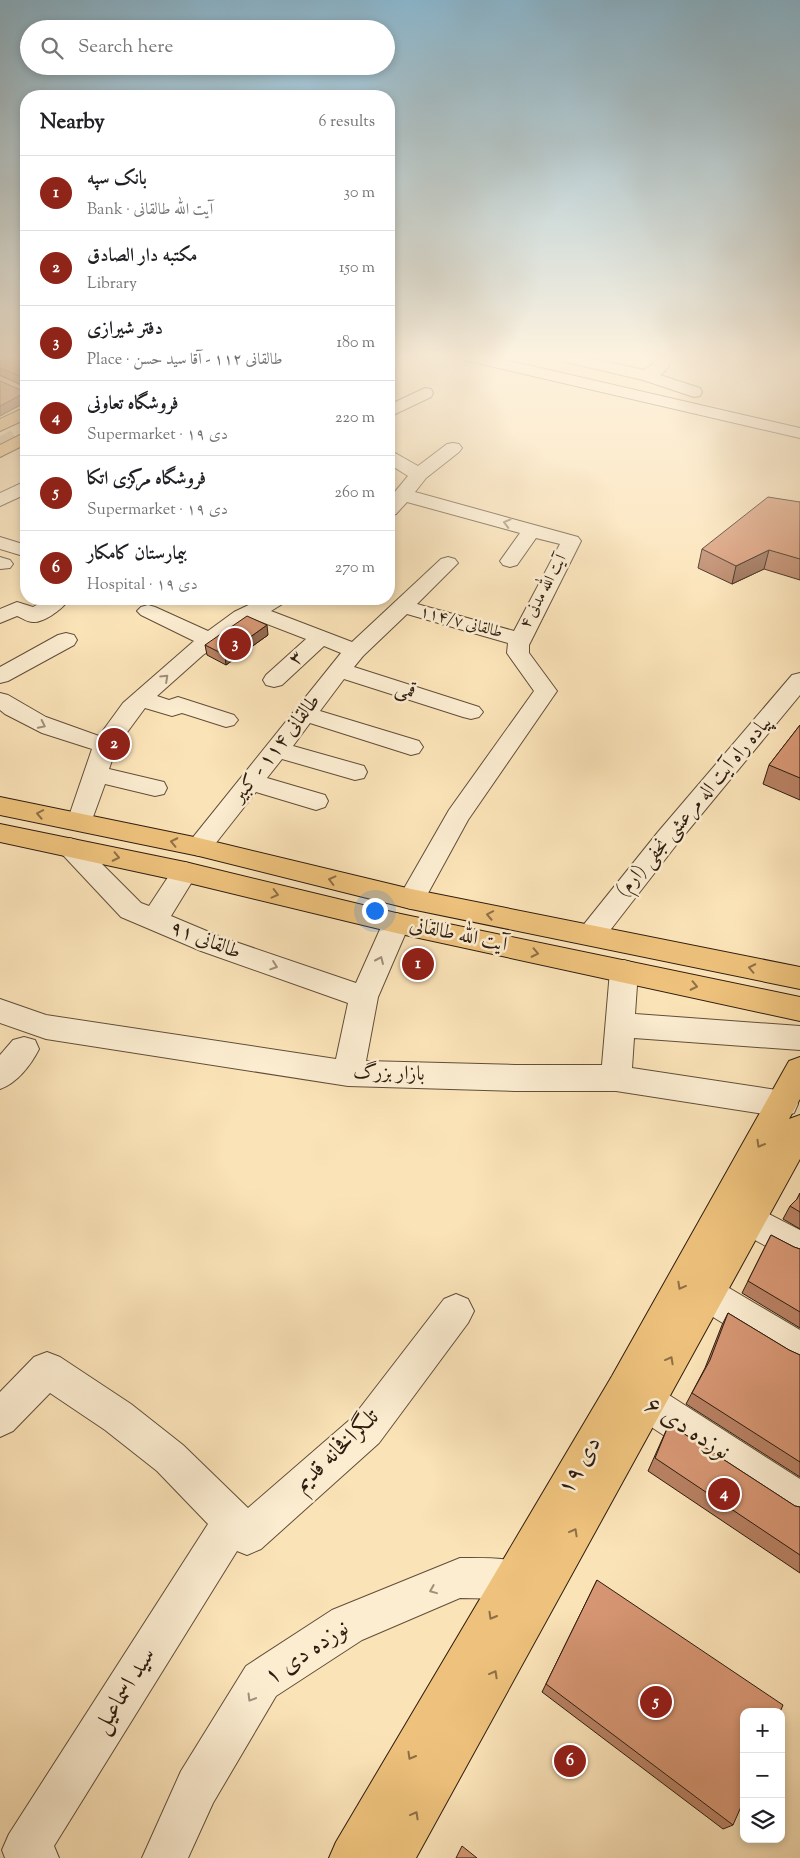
<!DOCTYPE html>
<html lang="en">
<head>
<meta charset="utf-8">
<style>
  body { margin:0; font-family:"Sorts Mill Goudy",Amiri,serif; background:#f6f6f6; color:#202124 }
  .controls { position:absolute; right:15px; bottom:15px; display:grid; overflow:hidden; border-radius:10px; box-shadow:0 2px 8px #0003 }
  .controls button { width:45px; height:45px; display:grid; place-items:center; padding:0; border:0; border-bottom:1px solid #e0e0e0; background:#fff; color:#202124; font:25px sans-serif }
  .you { position:absolute; left:374px; top:910px; width:18px; height:18px; margin:-12px; border:4px solid #fff; border-radius:50%; background:#1a73e8; box-shadow:0 0 0 8px #1a73e833 }
  .badge { display:grid; place-items:center; width:32px; height:32px; border-radius:50%; background:#8f2418; color:#fff; font-size:16px; font-weight:700 }
  .pin { position:absolute; translate:-50% -50%; border:2px solid #fff; box-shadow:0 1px 5px #0006 }
  .list { margin:0; padding:0; list-style:none }
  h2 { display:flex; justify-content:space-between; align-items:center; height:65px; margin:0; padding:0 20px; font-size:21px }
  h2 small { font-size:16px; font-weight:400; color:#757577 }
  .list li { display:grid; grid-template-columns:32px 1fr auto; gap:15px; align-items:center; box-sizing:border-box; height:75px; padding:0 20px; border-top:1px solid #e0e0e0 }
  .list b { display:block; font-size:19px; white-space:nowrap }
  .list p { margin:0; font-size:16px; white-space:nowrap; color:#757577 }
  .list em { font-size:16px; font-style:normal; color:#757577 }
  .icon { flex:none; width:28px; height:28px; fill:none; stroke:currentColor; stroke-width:2; stroke-linecap:round; stroke-linejoin:round }
  .map { position:relative; flex:none; width:800px; height:1858px; overflow:hidden }
  .search { position:absolute; background:#fff; box-shadow:0 2px 8px #0003; left:20px; top:20px; width:375px; height:55px; display:flex; align-items:center; gap:12px; box-sizing:border-box; padding:0 18px; border-radius:28px; color:#757577; font-size:19px }
  .panel { position:absolute; background:#fff; box-shadow:0 2px 8px #0003; left:20px; top:90px; width:375px; height:515px; border-radius:20px }
  .map>svg:first-child { display:block }
  .lines { fill:none; stroke-linecap:round; stroke-linejoin:round }
  .major-tunnel { stroke:#d2bb96; stroke-width:18; stroke-dasharray:18 9; stroke-linecap:butt }
  .minor-casing { stroke:#614e39; stroke-width:2 }
  .major-casing { stroke:#2e1c0f; stroke-width:2 }
  .minor { fill:#fcedd1; fill-rule:evenodd }
  .major { fill:#eec27c; fill-rule:evenodd }
  .wall { fill:#b88163; stroke:#2e1c0f }
  .shaded-wall { fill:#966950; stroke:#2e1c0f }
  .building { fill:#d69673; stroke:#2e1c0f }
  .oneway { stroke:#9f8f7a }
  .oneway2 { stroke:#8e6f46 }
  .labels { text-anchor:middle; dominant-baseline:central; stroke-width:5; stroke-linejoin:round; paint-order:stroke }
  .far-street-label { font-size:16px; fill:#2e1c0f; stroke:#fcedd1 }
  .street-label { font-size:20px; fill:#2e1c0f; stroke:#fcedd1 }
  .near-street-label { font-size:24px; fill:#2e1c0f; stroke:#fcedd1 }
</style>
</head>
<body>
<div class="map">
<svg width="800" height="1858" viewBox="0 0 800 1858">
  <rect width="100%" height="100%" fill="#fbe3b8"/>
  <filter id="stains"><feTurbulence type="fractalNoise" baseFrequency=".004" numOctaves="4"/><feColorMatrix values="0 0 0 0 .2 0 0 0 0 .09 0 0 0 0 .02 0 0 0 .5 -.17"/></filter>
  <radialGradient id="worn" r=".72"><stop offset=".6" stop-color="#630" stop-opacity="0"/><stop offset="1" stop-color="#630" stop-opacity=".3"/></radialGradient>
  <g class="lines">
    <!-- major-tunnel -->
    <polyline class="major-tunnel" points="0,447 26,431"/>
    <defs>
      <g id="minor">
        <polygon points="456,355 484,355 800,428 800,438 464,360 458,358"/>
        <polygon points="575,355 645,370 653,364 658,355 674,355 666,370 660,375 700,388 702,392 700,396 694,397 643,380 566,362 564,359 566,356"/>
        <polygon points="0,376 26,388 26,399 0,387"/>
        <polygon points="425,388 431,389 433,393 431,397 389,417 389,405"/>
        <polygon points="453,443 459,444 462,448 459,452 426,478 415,492 578,537 581,541 529,645 529,653 557,691 468,820 421,906 411,909 401,906 398,899 449,810 534,691 507,653 508,643 407,614 363,656 354,667 479,707 483,712 479,717 471,719 463,717 344,679 320,711 419,741 423,747 419,753 411,755 310,723 293,746 364,766 367,772 364,778 355,780 282,759 267,778 325,795 328,801 325,807 316,810 256,792 208,853 199,856 190,853 186,847 190,841 341,653 324,646 282,685 274,687 266,685 263,680 266,675 306,639 254,619 203,655 157,696 169,700 178,697 234,715 238,720 234,725 226,727 182,713 172,716 145,708 117,746 109,769 164,782 167,788 164,794 155,796 105,784 89,828 80,831 71,828 67,822 92,749 42,733 5,714 0,710 0,693 8,695 46,717 99,736 123,703 194,641 141,615 137,611 141,607 148,605 155,607 208,631 234,612 261,599 287,599 284,603 271,611 352,642 441,559 448,557 455,559 458,563 417,604 514,631 560,544 536,538 517,565 510,567 503,565 500,561 520,533 407,502 396,514 389,516 389,499 408,476 389,464 389,452 395,453 418,466 447,444"/>
        <polygon points="26,481 26,494 0,506 0,493"/>
        <polygon points="0,537 26,545 26,553 20,555 0,549"/>
        <polygon points="0,557 10,560 13,564 10,568 0,569"/>
        <path d="M 47,599 L 64,599 L 67,602 C 61,610 43,623 33,622 C 27,622 22,618 17,616 L 0,623 L 0,609 L 17,602 L 33,607 Z"/>
        <polygon points="66,633 74,635 77,640 74,645 8,681 0,683 0,667 58,635"/>
        <polygon points="800,673 800,695 677,844 601,942 591,945 581,942 577,935 581,928 658,832 792,675"/>
        <polygon points="70,838 79,841 141,903 149,906 176,865 185,862 194,865 198,872 171,916 221,937 356,983 386,916 396,913 406,916 410,923 378,997 366,1061 515,1065 602,1065 610,971 614,963 624,960 634,963 638,971 635,1014 800,1026 800,1050 634,1038 632,1068 783,1091 794,1095 798,1104 794,1113 783,1117 616,1091 515,1091 348,1086 46,1039 0,1023 0,999 46,1015 336,1059 348,1003 201,951 121,917 61,853 57,847 61,841"/>
        <path d="M 24,1037 L 35,1040 L 39,1049 C 31,1065 17,1083 0,1089 L 0,1055 L 13,1040 Z"/>
        <polygon points="730,1194 800,1230 800,1263 788,1258 718,1220 713,1209 718,1198"/>
        <polygon points="707,1277 719,1282 800,1330 800,1364 796,1366 783,1360 695,1306 690,1294 695,1282"/>
        <polygon points="456,1294 468,1299 474,1311 468,1323 379,1443 261,1549 247,1555 237,1551 54,1846 59,1858 5,1858 2,1850 9,1834 208,1524 157,1471 105,1430 50,1393 13,1431 0,1437 0,1392 34,1357 47,1352 60,1357 131,1404 183,1445 248,1508 353,1417 444,1299"/>
        <polygon points="631,1374 644,1379 800,1479 800,1521 786,1516 618,1405 613,1392 618,1379"/>
        <path d="M 460,1558 C 490,1558 515,1557 543,1569 L 549,1583 L 543,1597 L 529,1603 L 514,1599 L 460,1598 L 362,1640 L 276,1696 L 213,1803 L 188,1858 L 142,1858 L 181,1771 L 246,1666 L 332,1610 Z"/>
      </g>
      <g id="major">
        <polygon points="26,407 26,419 0,431 0,419"/>
        <polygon points="26,432 26,444 0,457 0,445"/>
        <polygon points="0,797 199,838 411,889 800,967 800,989 411,909 199,856 0,815"/>
        <polygon points="0,824 185,862 396,913 800,997 800,1021 396,933 185,882 0,842"/>
        <polygon points="800,1057 800,1099 789,1119 800,1115 800,1159 416,1858 329,1858 336,1842 612,1376 789,1061"/>
      </g>
    </defs>
    <!-- minor casing -->
    <use href="#minor" class="minor-casing"/>
    <!-- major casing -->
    <use href="#major" class="major-casing"/>
    <!-- minor -->
    <use href="#minor" class="minor"/>
    <!-- major -->
    <use href="#major" class="major"/>
  </g>
  <!-- wall -->
  <g class="wall">
    <polygon points="0,355 26,355 26,402 0,416 0,381 25,392 25,386 0,375"/>
    <polygon points="800,502 800,580 764,569 732,584 698,568 702,549"/>
    <polygon points="268,635 226,665 207,655 205,645"/>
    <polygon points="800,725 800,800 763,784 769,765"/>
    <polygon points="800,1193 800,1229 783,1219 790,1206 797,1199"/>
    <polygon points="771,1235 794,1247 800,1249 800,1328 742,1293"/>
    <polygon points="728,1313 789,1350 800,1355 800,1477 686,1404 705,1368 722,1325"/>
    <polygon points="669,1424 795,1506 800,1507 800,1573 648,1471"/>
    <polygon points="597,1580 733,1825 723,1829 542,1692"/>
  </g>
  <!-- shaded-wall -->
  <g class="shaded-wall">
    <polygon points="26,392 26,402 0,416 0,406"/>
    <polygon points="769,550 764,569 732,584 736,566"/>
    <polygon points="267,625 268,635 226,665 225,655"/>
  </g>
  <!-- building -->
  <g class="building">
    <polygon points="0,355 26,355 26,392 0,406 0,381 25,392 25,378 0,368"/>
    <polygon points="768,497 800,502 800,559 769,550 736,566 702,549"/>
    <polygon points="247,616 267,625 225,655 205,645"/>
    <polygon points="800,725 800,778 769,765"/>
    <polygon points="800,1193 800,1212 790,1206 797,1199"/>
    <polygon points="771,1235 794,1247 800,1249 800,1312 748,1281"/>
    <polygon points="728,1313 789,1350 800,1355 800,1462 692,1393 710,1360"/>
    <polygon points="669,1424 795,1506 800,1507 800,1555 655,1458"/>
    <polygon points="597,1580 783,1705 780,1712 744,1712 744,1800 733,1825 546,1684"/>
    <polygon points="462,1846 477,1858 456,1858"/>
  </g>
  <!-- one-way arrows -->
  <defs><path id="oneway-chevron" d="M-2-3.5L2.5 0L-2 3.5" fill="none" stroke-width="1.6" stroke-linecap="round" stroke-linejoin="round" transform="scale(1.25)"/></defs>
  <g class="oneway">
    <use href="#oneway-chevron" transform="translate(507 523) rotate(-165)"/>
    <use href="#oneway-chevron" transform="translate(165 678) rotate(-43)"/>
    <use href="#oneway-chevron" transform="translate(42 725) rotate(26)"/>
    <use href="#oneway-chevron" transform="translate(380 960) rotate(-66)"/>
    <use href="#oneway-chevron" transform="translate(274 966) rotate(19)"/>
    <use href="#oneway-chevron" transform="translate(433 1590) rotate(158)"/>
    <use href="#oneway-chevron" transform="translate(251 1698) rotate(121)"/>
  </g>
  <g class="oneway2">
    <use href="#oneway-chevron" transform="translate(40 814) rotate(-169)"/>
    <use href="#oneway-chevron" transform="translate(174 842) rotate(-168)"/>
    <use href="#oneway-chevron" transform="translate(116 857) rotate(12)"/>
    <use href="#oneway-chevron" transform="translate(332 880) rotate(-166)"/>
    <use href="#oneway-chevron" transform="translate(275 894) rotate(14)"/>
    <use href="#oneway-chevron" transform="translate(490 915) rotate(-169)"/>
    <use href="#oneway-chevron" transform="translate(535 953) rotate(12)"/>
    <use href="#oneway-chevron" transform="translate(752 968) rotate(-168)"/>
    <use href="#oneway-chevron" transform="translate(694 986) rotate(12)"/>
    <use href="#oneway-chevron" transform="translate(760 1144) rotate(120)"/>
    <use href="#oneway-chevron" transform="translate(681 1286) rotate(119)"/>
    <use href="#oneway-chevron" transform="translate(670 1360) rotate(-61)"/>
    <use href="#oneway-chevron" transform="translate(574 1532) rotate(-61)"/>
    <use href="#oneway-chevron" transform="translate(492 1616) rotate(120)"/>
    <use href="#oneway-chevron" transform="translate(494 1674) rotate(-61)"/>
    <use href="#oneway-chevron" transform="translate(411 1756) rotate(120)"/>
    <use href="#oneway-chevron" transform="translate(415 1815) rotate(-61)"/>
  </g>
  <!-- sky -->
  <linearGradient id="sky" x2="0" y2="1"><stop stop-color="#8bb8d0"/><stop offset="0.58" stop-color="#fdf2df"/><stop offset="1" stop-color="#fdf2df" stop-opacity="0"/></linearGradient>
  <rect width="800" height="615" fill="url(#sky)"/>
  <g class="labels">
    <!-- far-street labels -->
    <g class="far-street-label">
      <text transform="translate(544 592) rotate(-62)">۴ آیت الله مدنی</text>
      <text transform="translate(461 623) rotate(15)">طالقانی ۱۱۴/۷</text>
    </g>
    <!-- street labels -->
    <g class="street-label">
      <text transform="translate(297 659) rotate(-43)">۳</text>
      <text transform="translate(405 691) rotate(17)">قمی</text>
      <text transform="translate(277 749) rotate(-52)">طالقانی ۱۱۴ - کبیر</text>
      <text transform="translate(695 807) rotate(-50)">پیاده راه آیت اله مرعشی نجفی (ارم)</text>
      <text transform="translate(458 936) rotate(12)">آیت الله طالقانی</text>
      <text transform="translate(205 941) rotate(21)">طالقانی ۹۱</text>
      <text transform="translate(389 1074) rotate(2)">بازار بزرگ</text>
    </g>
    <!-- near-street labels -->
    <g class="near-street-label">
      <text transform="translate(687 1429) rotate(33)">نوزده دی ۶</text>
      <text transform="translate(337 1451) rotate(-44)">تلگرافخانه قدیم</text>
      <text transform="translate(580 1466) rotate(-60)">۱۹ دی</text>
      <text transform="translate(307 1653) rotate(-34)">نوزده دی ۱</text>
      <text transform="translate(125 1691) rotate(-58)">سید اسماعیل</text>
    </g>
  </g>
  <rect width="100%" height="100%" filter="url(#stains)"/>
  <rect width="100%" height="100%" fill="url(#worn)"/>
</svg>
<div class="controls">
<button>+</button>
<button>−</button>
<button><svg class="icon" aria-label="layers" viewBox="0 0 24 24"><path d="M12 4l9 5-9 5-9-5zM3 14l9 5 9-5"/></svg></button>
</div>
<div class="you"></div>
<div class="pin badge" style="left:418px;top:964px">1</div>
<div class="pin badge" style="left:114px;top:744px">2</div>
<div class="pin badge" style="left:235px;top:644px">3</div>
<div class="pin badge" style="left:724px;top:1494px">4</div>
<div class="pin badge" style="left:656px;top:1702px">5</div>
<div class="pin badge" style="left:570px;top:1761px">6</div>
<div class="search"><svg class="icon" aria-label="search" viewBox="0 0 24 24"><circle cx="10" cy="10" r="6"/><path d="M15 15l6 6"/></svg>Search here</div>
<section class="panel">
<h2>Nearby<small>6 results</small></h2>
<ul class="list">
<li><span class="badge">1</span><div><b>بانک سپه</b><p>Bank · آیت الله طالقانی</p></div><em>30 m</em></li>
<li><span class="badge">2</span><div><b>مکتبه دار الصادق</b><p>Library</p></div><em>150 m</em></li>
<li><span class="badge">3</span><div><b>دفتر شیرازی</b><p>Place · طالقانی ۱۱۲ - آقا سید حسن</p></div><em>180 m</em></li>
<li><span class="badge">4</span><div><b>فروشگاه تعاونی</b><p>Supermarket · ۱۹ دی</p></div><em>220 m</em></li>
<li><span class="badge">5</span><div><b>فروشگاه مرکزی اتکا</b><p>Supermarket · ۱۹ دی</p></div><em>260 m</em></li>
<li><span class="badge">6</span><div><b>بیمارستان کامکار</b><p>Hospital · ۱۹ دی</p></div><em>270 m</em></li>
</ul>
</section>
</div>
</body>
</html>
